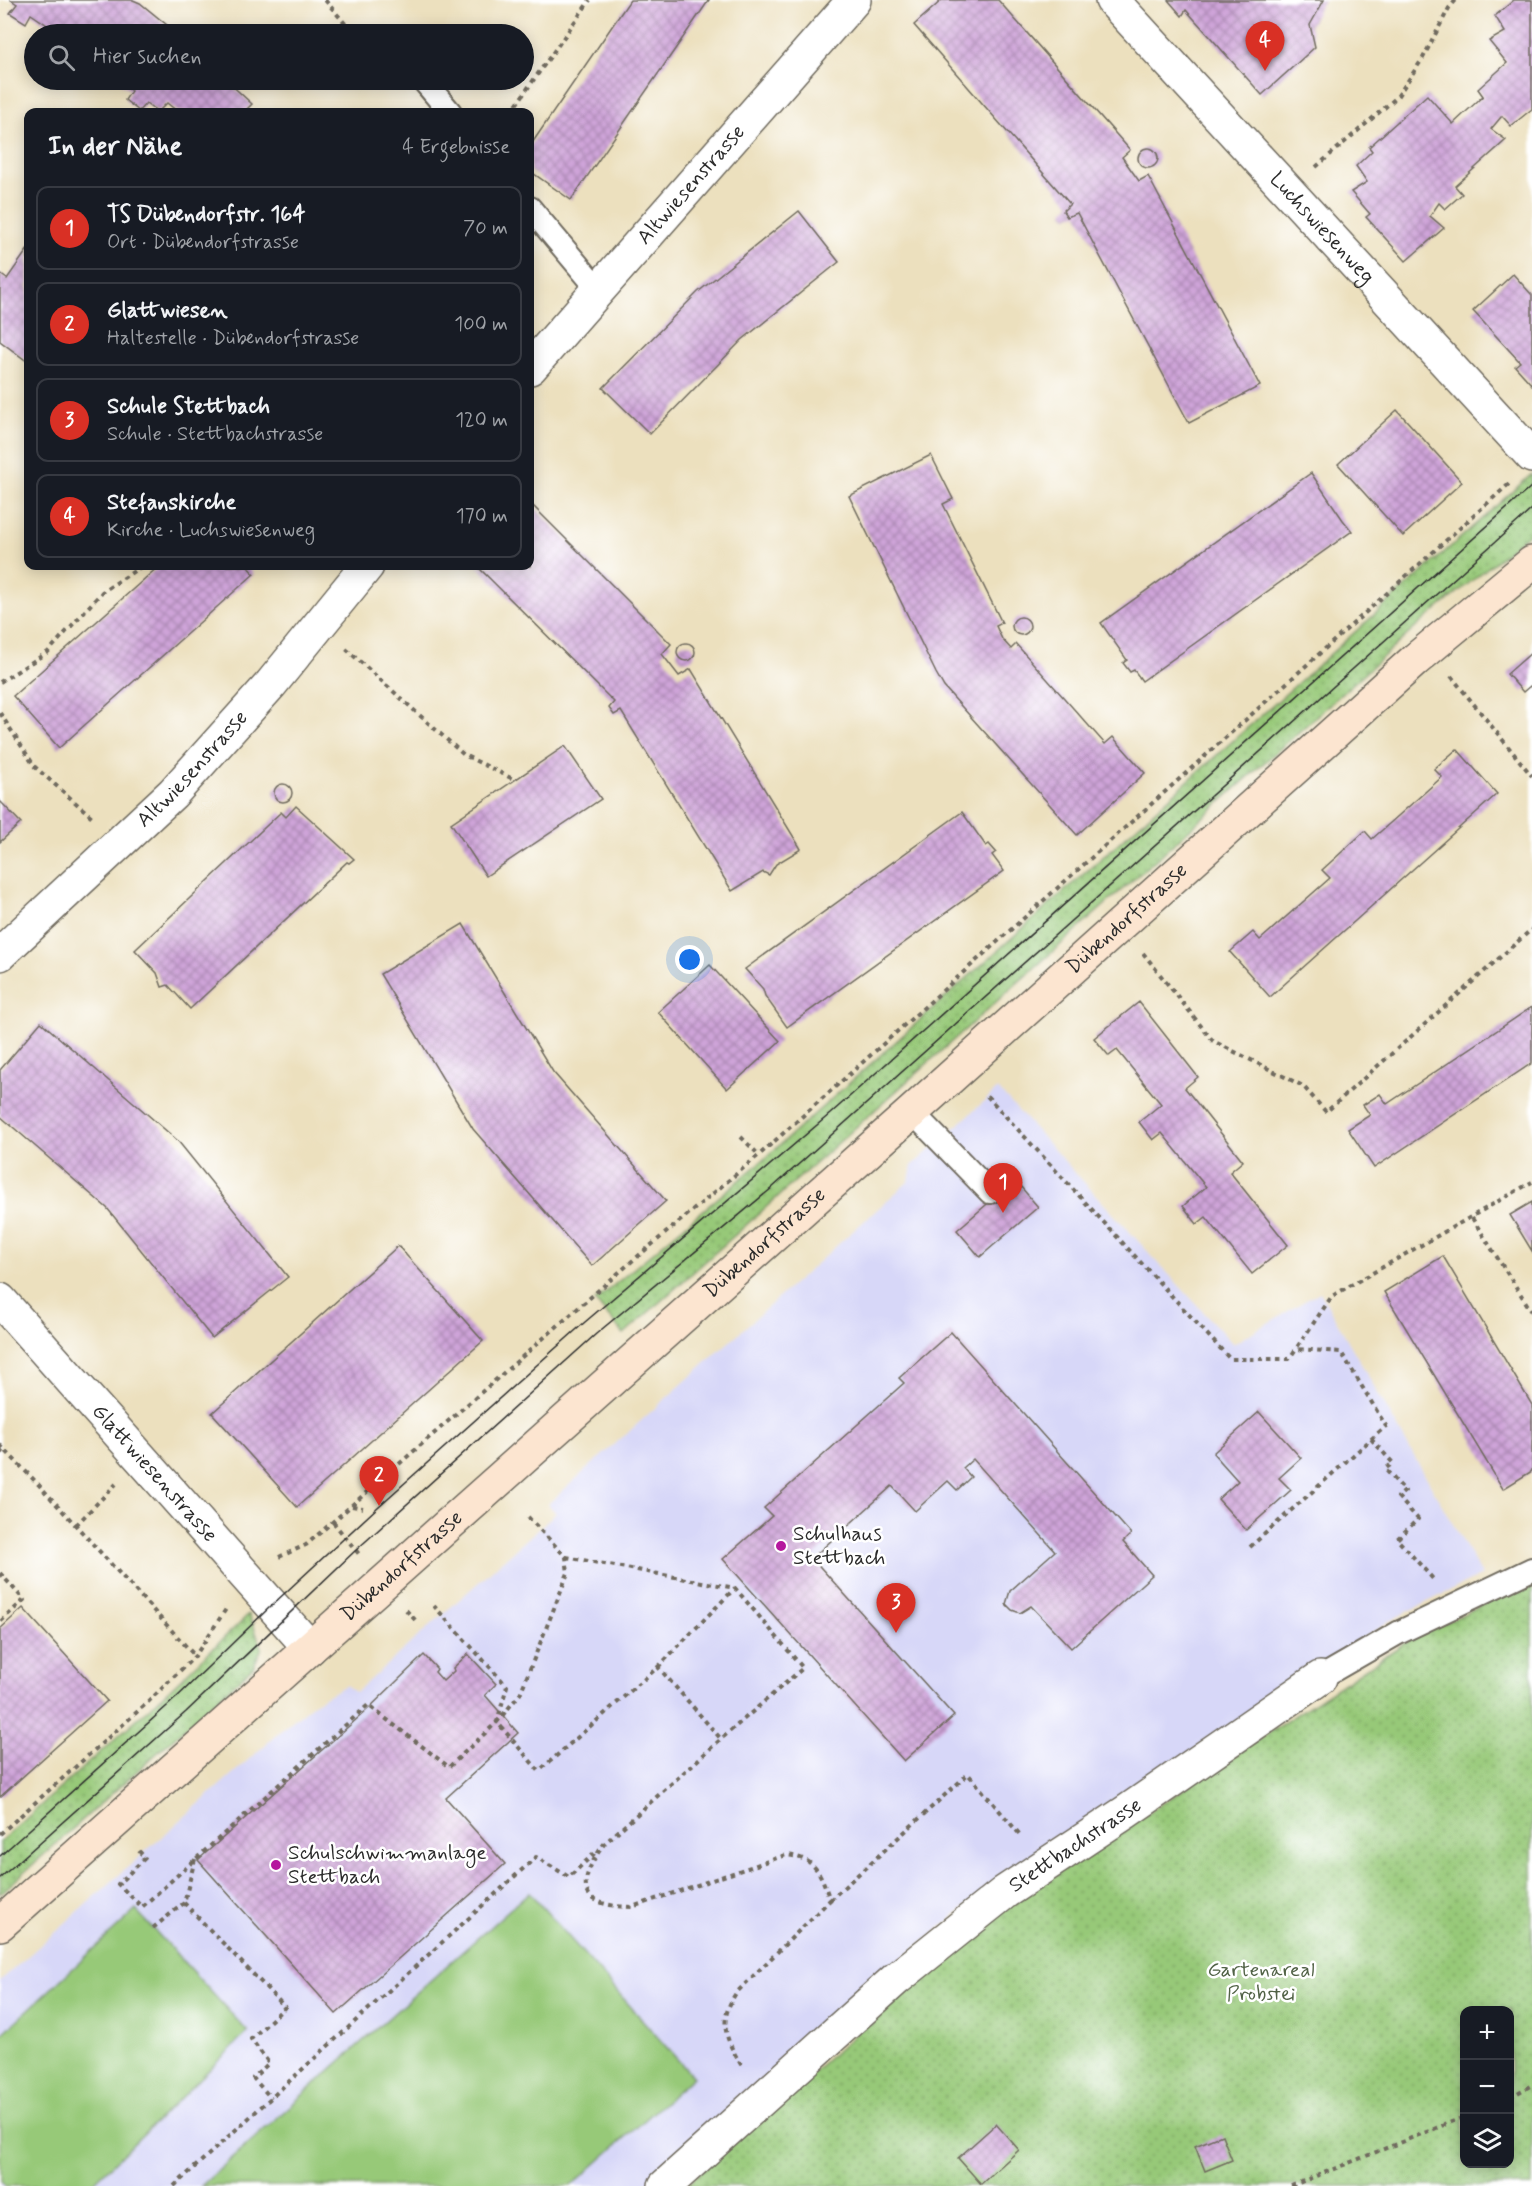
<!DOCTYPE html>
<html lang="de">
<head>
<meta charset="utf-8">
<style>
  body { margin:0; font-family:Mynerve,sans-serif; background:#242831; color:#f1f3f6 }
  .controls { position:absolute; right:18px; bottom:18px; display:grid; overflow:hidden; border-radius:12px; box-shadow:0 3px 15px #0003 }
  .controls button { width:54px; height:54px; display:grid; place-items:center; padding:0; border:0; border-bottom:2px solid #363941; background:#171b24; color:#f1f3f6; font:30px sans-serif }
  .you { position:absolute; left:690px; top:960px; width:21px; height:21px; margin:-15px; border:4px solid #fff; border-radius:50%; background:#1a73e8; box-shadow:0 0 0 9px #1a73e833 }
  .badge { display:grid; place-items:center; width:39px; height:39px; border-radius:50%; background:#d93025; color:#fff; font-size:20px; font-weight:700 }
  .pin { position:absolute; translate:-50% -50px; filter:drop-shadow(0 2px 3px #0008) }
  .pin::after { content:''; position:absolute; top:32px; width:21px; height:18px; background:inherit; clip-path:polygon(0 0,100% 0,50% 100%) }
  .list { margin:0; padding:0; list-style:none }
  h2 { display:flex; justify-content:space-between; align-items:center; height:78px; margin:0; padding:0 24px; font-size:26px }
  h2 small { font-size:20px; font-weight:400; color:#9ea1a6 }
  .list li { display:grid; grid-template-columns:39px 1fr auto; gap:18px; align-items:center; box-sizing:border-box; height:84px; margin:0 12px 12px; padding:0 12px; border:2px solid #363941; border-radius:12px }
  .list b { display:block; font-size:22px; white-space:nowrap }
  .list p { margin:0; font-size:20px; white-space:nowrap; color:#9ea1a6 }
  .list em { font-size:20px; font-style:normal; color:#9ea1a6 }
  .icon { flex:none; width:33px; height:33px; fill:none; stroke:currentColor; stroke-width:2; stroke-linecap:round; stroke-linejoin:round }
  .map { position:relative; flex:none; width:1532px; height:2186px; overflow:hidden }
  .search { position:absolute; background:#171b24; box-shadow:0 3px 15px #0003; left:24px; top:24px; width:510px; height:66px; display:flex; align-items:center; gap:15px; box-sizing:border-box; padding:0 21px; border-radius:33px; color:#9ea1a6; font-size:22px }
  .panel { position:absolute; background:#171b24; box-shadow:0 3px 15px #0003; left:24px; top:108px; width:510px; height:462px; border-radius:12px }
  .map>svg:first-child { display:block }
  .built { fill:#d7d7f8 }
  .grass { fill:url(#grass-dots); stroke:#617a52; stroke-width:1.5; fill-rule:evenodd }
  .pitch { fill:#97c978; stroke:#617a52; stroke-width:1.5 }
  .building { fill:url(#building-cross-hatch) }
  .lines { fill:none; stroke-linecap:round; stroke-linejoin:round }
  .lane-casing { stroke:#6f6a5e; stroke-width:26 }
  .street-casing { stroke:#6f6a5e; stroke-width:36 }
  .secondary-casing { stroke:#6f6a5e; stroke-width:36 }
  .path { stroke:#6f6a5e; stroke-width:4; stroke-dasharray:4.5 4.5; stroke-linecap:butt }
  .lane { stroke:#fff; stroke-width:22 }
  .street { stroke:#fff; stroke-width:33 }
  .secondary { stroke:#fce5d0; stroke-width:33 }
  .tram { stroke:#2b2b2b; stroke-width:1.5 }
  .poi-dot { fill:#b5179e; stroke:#fff; stroke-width:2 }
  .labels { text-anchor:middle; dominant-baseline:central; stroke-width:5; stroke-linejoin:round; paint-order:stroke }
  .street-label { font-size:21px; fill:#2b2b2b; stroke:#fff }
  .poi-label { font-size:21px; fill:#2b2b2b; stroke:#fff; text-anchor:start }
  .park-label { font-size:21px; fill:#516246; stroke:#fff }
</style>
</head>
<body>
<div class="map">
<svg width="1532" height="2186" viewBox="0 0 1532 2186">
  <defs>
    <pattern id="grass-dots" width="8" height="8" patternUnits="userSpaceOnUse" patternTransform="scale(1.5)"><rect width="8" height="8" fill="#97c978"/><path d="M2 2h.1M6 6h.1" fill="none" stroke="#7ba363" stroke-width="1.8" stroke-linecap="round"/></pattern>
    <pattern id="building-cross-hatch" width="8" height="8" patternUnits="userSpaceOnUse" patternTransform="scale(1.5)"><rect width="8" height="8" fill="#cfa4d9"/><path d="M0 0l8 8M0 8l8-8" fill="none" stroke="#a886b0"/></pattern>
  </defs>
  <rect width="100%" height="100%" fill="#fff"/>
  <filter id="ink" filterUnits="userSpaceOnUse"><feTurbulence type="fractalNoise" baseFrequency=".0167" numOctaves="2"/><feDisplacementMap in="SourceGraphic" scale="12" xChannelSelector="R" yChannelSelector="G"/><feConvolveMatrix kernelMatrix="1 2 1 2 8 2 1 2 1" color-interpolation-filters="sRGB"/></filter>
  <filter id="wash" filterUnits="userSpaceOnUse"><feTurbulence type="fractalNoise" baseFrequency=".008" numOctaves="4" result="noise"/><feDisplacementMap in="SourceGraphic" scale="24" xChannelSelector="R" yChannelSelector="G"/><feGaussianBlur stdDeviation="1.35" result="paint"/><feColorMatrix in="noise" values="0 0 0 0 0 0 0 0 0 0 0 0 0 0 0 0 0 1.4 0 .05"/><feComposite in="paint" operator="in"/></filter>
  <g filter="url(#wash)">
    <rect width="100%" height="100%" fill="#ece0be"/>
    <!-- built -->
    <polygon class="built" points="998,1089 1233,1344 1320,1292 1482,1575 1389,1621 997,1882 889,1969 646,2186 0,2186 0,1981 291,1722 317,1701 346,1685 355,1693 556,1513 548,1504 909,1181 912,1166"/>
    <!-- grass -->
    <g class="grass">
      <polygon points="1532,474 1532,531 1422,622 624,1334 595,1301 763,1160"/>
      <path d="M 1532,1580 L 1532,2186 L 685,2186 L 906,1989 L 1013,1902 L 1403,1644 ZM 1464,2010 L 1510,2010 L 1510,2164 L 1464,2164 Z"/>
      <polygon points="249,1614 262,1648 253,1667 0,1894 0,1842 168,1691"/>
    </g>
    <!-- pitch -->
    <g class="pitch">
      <polygon points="529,1892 693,2077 571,2186 201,2186"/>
      <polygon points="136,1910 248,2032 90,2186 5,2186 0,2181 0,2036"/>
    </g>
    <g id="blocks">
      <!-- building -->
      <g class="building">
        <polygon points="11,0 133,0 140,3 178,34 44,34 50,27 31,14 26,23 10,13 17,4"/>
        <polygon points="630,0 709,0 571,200 530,171 530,146"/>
        <polygon points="942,0 998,0 1130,150 1122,157 1139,181 1148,176 1260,386 1189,423 1077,213 1067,217 1063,211 1070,204 914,25"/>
        <polygon points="1168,0 1324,0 1310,25 1315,47 1262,95 1186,10 1182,16"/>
        <polygon points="1514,0 1532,0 1532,109 1511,126 1502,116 1491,129 1506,140 1455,186 1462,194 1445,209 1439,203 1430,216 1444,228 1406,261 1366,217 1370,214 1351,192 1367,182 1356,166 1372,151 1369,147 1427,95 1453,124 1483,96 1478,89 1507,63 1489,41 1505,32 1495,16"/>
        <polygon points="117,80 226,80 252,104 244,112 178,112 167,103 158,112 146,103 139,111 125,100 131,91"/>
        <circle cx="1148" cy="158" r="10"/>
        <polygon points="799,211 839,262 742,340 650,434 603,388 698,292"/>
        <polygon points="28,249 28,362 0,341 0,274 7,279"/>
        <polygon points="1513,274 1532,295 1532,385 1515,366 1520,362 1473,311"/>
        <polygon points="1397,410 1462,482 1403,536 1338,464"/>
        <polygon points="931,455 953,499 943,504 1002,623 996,626 1002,639 1011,649 1016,644 1105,744 1113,737 1145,773 1077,835 944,687 936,673 849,496"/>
        <polygon points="1311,473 1343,520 1352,531 1142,681 1134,670 1130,672 1123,663 1127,660 1101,623"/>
        <polygon points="530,503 671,644 662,654 679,676 691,669 801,849 776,864 769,875 763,872 732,891 621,711 614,715 609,708 614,702 477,566 530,566"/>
        <polygon points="159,566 247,566 254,574 59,748 13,696"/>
        <circle cx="1021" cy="626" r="9"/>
        <circle cx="686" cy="652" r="9"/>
        <polygon points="1532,652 1532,688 1530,686 1523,692 1507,674"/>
        <polygon points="565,746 601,799 486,876 451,823"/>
        <polygon points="1457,749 1497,794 1270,997 1230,952 1253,932 1260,940 1330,878 1322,870 1365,831 1372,839 1442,777 1434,769"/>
        <circle cx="283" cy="793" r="9"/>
        <polygon points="0,801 21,823 0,842"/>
        <polygon points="296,806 354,859 349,863 347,862 190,1009 168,985 162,987 157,973 135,950 281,812 286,817"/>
        <polygon points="962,812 986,846 989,844 996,852 992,855 1004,871 787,1027 765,996 763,989 745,969"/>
        <polygon points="463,924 553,1072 666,1201 592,1266 473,1129 380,974"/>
        <polygon points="710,965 780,1041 727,1089 658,1012"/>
        <polygon points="1139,1002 1198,1077 1185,1088 1243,1161 1230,1172 1288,1245 1252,1274 1206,1217 1197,1224 1183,1206 1206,1187 1162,1133 1153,1140 1139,1122 1161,1104 1117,1050 1109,1056 1094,1038"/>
        <polygon points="1532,1007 1532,1063 1374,1168 1348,1129 1370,1115 1363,1105 1380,1094 1387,1104"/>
        <polygon points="41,1022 178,1141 288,1277 212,1338 107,1208 0,1116 0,1070"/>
        <polygon points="1015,1180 1038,1207 980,1257 957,1230"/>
        <polygon points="1532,1202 1532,1251 1510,1215"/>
        <polygon points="398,1246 483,1341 297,1507 212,1413"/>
        <polygon points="1443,1256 1532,1405 1532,1471 1503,1489 1384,1292"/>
        <polygon points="951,1332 1131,1534 1123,1542 1152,1575 1071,1648 1031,1606 1020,1613 1012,1610 1006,1604 1010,1591 1055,1551 973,1459 963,1468 971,1477 957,1490 948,1481 915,1511 892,1486 812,1558 954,1716 904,1761 723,1559 772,1516 764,1508 904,1383 899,1378"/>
        <polygon points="1259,1412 1301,1458 1279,1478 1291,1490 1246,1530 1218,1499 1238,1481 1213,1453"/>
        <polygon points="23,1608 107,1701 0,1797 0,1629"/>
        <polygon points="468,1654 496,1684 485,1695 518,1733 446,1798 505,1864 336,2014 198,1860 367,1710 424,1655 437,1669 435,1672 443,1681 454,1671 453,1668"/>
        <polygon points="996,2124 1019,2150 981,2184 958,2158"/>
        <polygon points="1222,2135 1232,2160 1205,2171 1195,2146"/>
      </g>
    </g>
  </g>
  <g filter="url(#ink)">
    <use href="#blocks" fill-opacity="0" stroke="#6f6a5e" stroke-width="1.5"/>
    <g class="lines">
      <defs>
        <g id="lane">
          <polyline points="423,80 450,112"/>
          <polyline points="530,208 598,289"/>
          <polyline points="912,1112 990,1192"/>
          <polyline points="1320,1678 1398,1633 1532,1569"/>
        </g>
        <g id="street">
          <path id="s1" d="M 1112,0 L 1532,456"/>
          <path id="s2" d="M 530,368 L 854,0"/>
          <path id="s3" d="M 0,954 L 173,793 L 271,684 L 367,566"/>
          <path id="s4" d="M 0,1300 L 310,1648"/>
          <path id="s5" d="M 665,2186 L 896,1979 L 1005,1892 L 1126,1812 L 1320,1678"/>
        </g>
        <g id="secondary">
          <path id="s6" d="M 0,1924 L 912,1112 L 1415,660 L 1532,563"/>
        </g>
      </defs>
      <!-- lane casing -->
      <use href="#lane" class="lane-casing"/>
      <!-- street casing -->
      <use href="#street" class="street-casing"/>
      <!-- secondary casing -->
      <use href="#secondary" class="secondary-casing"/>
      <!-- path -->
      <g class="path">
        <polyline points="325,0 354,34"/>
        <polyline points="511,112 590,0"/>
        <polyline points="1316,167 1397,97 1423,58 1449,8 1456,0"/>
        <polyline points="346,649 464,755 515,780"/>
        <polyline points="1451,676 1532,776"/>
        <polyline points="0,682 48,652 102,592 142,566"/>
        <polyline points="0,713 35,767 92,817"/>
        <polyline points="1143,953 1213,1041 1303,1086 1326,1112 1532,929"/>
        <polyline points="987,1096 1230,1359 1289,1359 1332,1296 1532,1182"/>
        <polyline points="741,1137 759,1155"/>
        <polyline points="1472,1218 1532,1312"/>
        <polyline points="1371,1439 1393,1463 1385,1469 1405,1491 1398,1497 1418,1519 1397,1539 1434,1580"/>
        <polyline points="0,1445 38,1484 195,1656"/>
        <polyline points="0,1454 5,1450"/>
        <polyline points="352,1506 363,1508"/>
        <path d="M 528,1517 L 566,1557 L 568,1573 L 520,1694 L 497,1722 L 539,1771 L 658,1667 L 721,1739 L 604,1844 C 575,1885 578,1906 632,1907 L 786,1855 C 817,1858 821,1875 830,1900 L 736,1993 C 718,2021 725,2039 742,2066"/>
        <polyline points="333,1522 359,1554"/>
        <polyline points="76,1525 116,1484"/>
        <polyline points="1250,1547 1386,1426 1341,1352 1296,1349"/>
        <polyline points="279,1557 306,1545 631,1262 759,1155 1509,484"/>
        <polyline points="566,1557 735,1588 803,1668 721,1739"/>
        <polyline points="0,1573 24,1600 0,1622"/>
        <polyline points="406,1610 417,1622"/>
        <polyline points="658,1667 735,1588"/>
        <polyline points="0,1834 146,1704 195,1656 226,1609"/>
        <polyline points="139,1851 145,1858 118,1884 142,1907 368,1705 449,1767 497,1722 507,1686 434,1606"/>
        <polyline points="195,1859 184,1903 285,2007 251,2039 269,2063 253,2078 271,2098"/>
        <polyline points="830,1900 968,1774 1022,1837"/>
        <polyline points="153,1928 184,1903"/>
        <polyline points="1510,2097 1532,2085"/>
        <polyline points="174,2186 536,1857 569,1877 597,1851"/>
        <polyline points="1291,2186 1464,2117"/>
      </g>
      <!-- lane -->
      <use href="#lane" class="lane"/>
      <!-- street -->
      <use href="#street" class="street"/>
      <!-- secondary -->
      <use href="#secondary" class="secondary"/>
      <!-- tram -->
      <g class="tram">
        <polyline points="0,1856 176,1698 272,1605 379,1506 585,1322 830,1114 1532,486"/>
        <polyline points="0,1878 186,1712 356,1550 596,1334 772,1188 1532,509"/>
      </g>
    </g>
  </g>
  <!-- markers -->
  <g class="poi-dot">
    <circle cx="781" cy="1546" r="6"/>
    <circle cx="276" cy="1865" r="6"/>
  </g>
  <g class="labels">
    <!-- street labels -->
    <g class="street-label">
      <text stroke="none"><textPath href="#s2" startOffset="244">Altwiesenstrasse</textPath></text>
      <text stroke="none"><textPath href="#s1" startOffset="310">Luchswiesenweg</textPath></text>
      <text stroke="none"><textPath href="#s3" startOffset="267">Altwiesenstrasse</textPath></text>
      <text stroke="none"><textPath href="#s6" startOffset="1510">Dübendorfstrasse</textPath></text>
      <text stroke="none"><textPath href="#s6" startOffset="1024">Dübendorfstrasse</textPath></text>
      <text stroke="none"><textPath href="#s4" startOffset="232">Glattwiesenstrasse</textPath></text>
      <text stroke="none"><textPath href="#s6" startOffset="538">Dübendorfstrasse</textPath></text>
      <text stroke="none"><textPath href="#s5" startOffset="534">Stettbachstrasse</textPath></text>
    </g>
    <!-- poi labels -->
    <g class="poi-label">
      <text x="793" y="1534">Schulhaus<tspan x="793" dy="24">Stettbach</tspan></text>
      <text x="288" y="1853">Schulschwimmanlage<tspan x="288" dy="24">Stettbach</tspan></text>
    </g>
    <!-- park labels -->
    <g class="park-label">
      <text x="1261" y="1970">Gartenareal<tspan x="1261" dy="24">Probstei</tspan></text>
    </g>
  </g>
</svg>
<div class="controls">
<button>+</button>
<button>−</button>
<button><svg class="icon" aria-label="layers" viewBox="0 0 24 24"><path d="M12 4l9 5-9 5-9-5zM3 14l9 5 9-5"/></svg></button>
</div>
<div class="you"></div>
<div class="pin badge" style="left:1003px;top:1213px">1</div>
<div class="pin badge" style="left:379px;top:1506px">2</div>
<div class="pin badge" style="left:896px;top:1633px">3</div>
<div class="pin badge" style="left:1265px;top:71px">4</div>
<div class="search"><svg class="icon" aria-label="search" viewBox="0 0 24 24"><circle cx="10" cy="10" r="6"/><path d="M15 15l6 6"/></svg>Hier suchen</div>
<section class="panel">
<h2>In der Nähe<small>4 Ergebnisse</small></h2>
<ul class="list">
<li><span class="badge">1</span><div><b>TS Dübendorfstr. 164</b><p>Ort · Dübendorfstrasse</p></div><em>70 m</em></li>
<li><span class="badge">2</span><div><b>Glattwiesen</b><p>Haltestelle · Dübendorfstrasse</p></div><em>100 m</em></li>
<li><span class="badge">3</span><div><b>Schule Stettbach</b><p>Schule · Stettbachstrasse</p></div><em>120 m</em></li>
<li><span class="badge">4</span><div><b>Stefanskirche</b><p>Kirche · Luchswiesenweg</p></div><em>170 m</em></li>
</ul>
</section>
</div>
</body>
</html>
